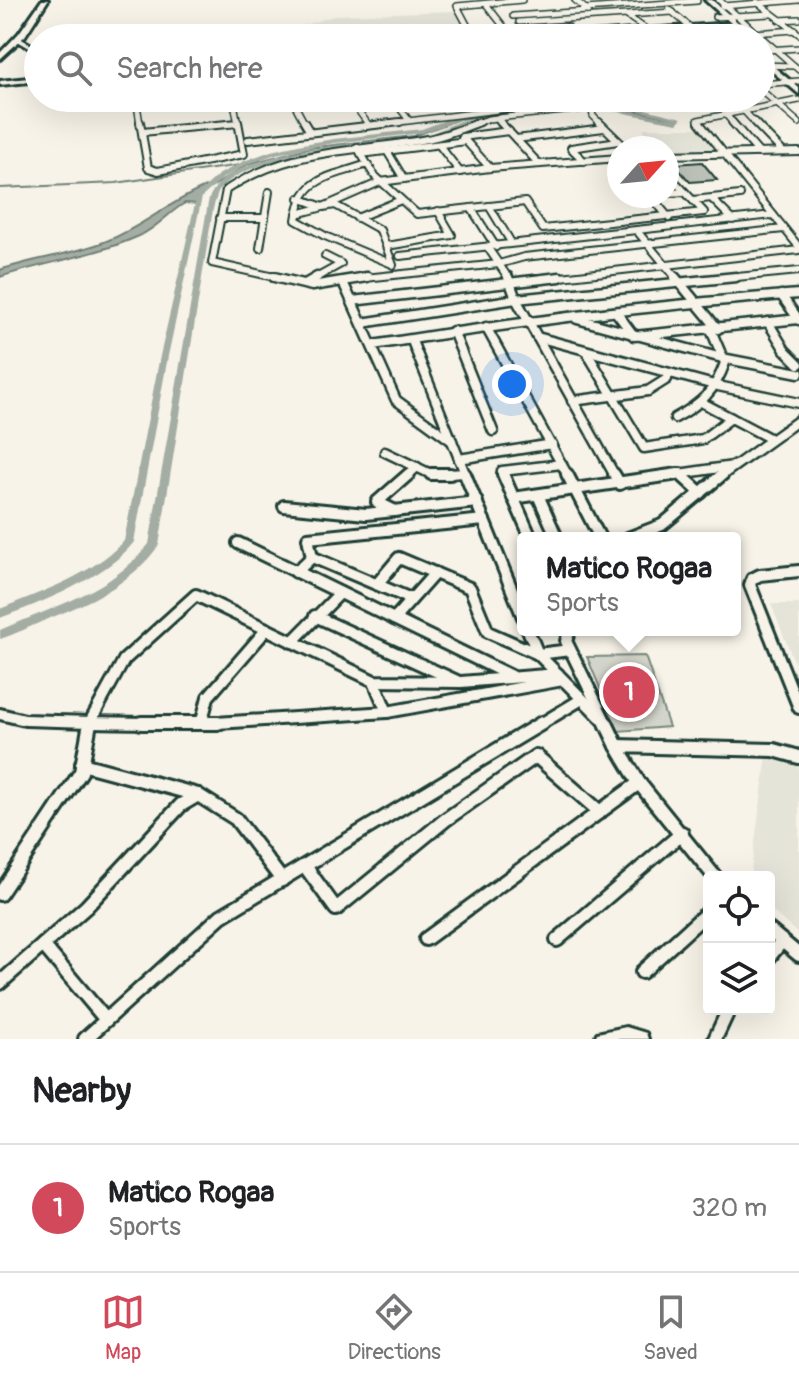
<!DOCTYPE html>
<html lang="en">
<head>
<meta charset="utf-8">
<style>
  body { margin:0; font-family:Pangolin,sans-serif; background:#f6f6f6; color:#202124 }
  .controls { position:absolute; right:24px; bottom:24px; display:grid; overflow:hidden; border-radius:8px; box-shadow:0 8px 32px #0002 }
  .controls button { width:72px; height:72px; display:grid; place-items:center; padding:0; border:0; border-bottom:2px solid #e0e0e0; background:#fff; color:#202124; font:40px sans-serif }
  .compass { position:absolute; left:607px; top:136px; width:72px; height:72px; border-radius:50%; background:#fff; box-shadow:0 8px 32px #0002; rotate:63deg }
  .you { position:absolute; left:512px; top:384px; width:28px; height:28px; margin:-20px; border:6px solid #fff; border-radius:50%; background:#1a73e8; box-shadow:0 0 0 12px #1a73e833 }
  .badge { display:grid; place-items:center; width:52px; height:52px; border-radius:50%; background:#d1495b; color:#fff; font-size:26px; font-weight:700 }
  .pin { position:absolute; translate:-50% -50%; border:4px solid #fff; box-shadow:0 2px 8px #0006 }
  .popup { position:absolute; left:517px; top:532px; width:224px; height:104px; box-sizing:border-box; display:grid; place-content:center; border-radius:8px; background:#fff; filter:drop-shadow(0 2px 6px #0005); font-size:26px; white-space:nowrap; color:#757577 }
  .popup b { font-size:30px; color:#202124 }
  .popup::after { content:''; position:absolute; left:50%; top:100%; margin-left:-16px; border:16px solid transparent; border-top-color:#fff }
  .list { margin:0; padding:0; list-style:none }
  h2 { display:flex; justify-content:space-between; align-items:center; height:104px; margin:0; padding:0 32px; font-size:34px }
  h2 small { font-size:26px; font-weight:400; color:#757577 }
  .list li { display:grid; grid-template-columns:52px 1fr auto; gap:24px; align-items:center; box-sizing:border-box; height:128px; padding:0 32px; border-top:2px solid #e0e0e0 }
  .list b { display:block; font-size:30px; white-space:nowrap }
  .list p { margin:0; font-size:26px; white-space:nowrap; color:#757577 }
  .list em { font-size:26px; font-style:normal; color:#757577 }
  .icon { flex:none; width:44px; height:44px; fill:none; stroke:currentColor; stroke-width:2; stroke-linecap:round; stroke-linejoin:round }
  .map { position:relative; flex:none; width:799px; height:1039px; overflow:hidden }
  .search { position:absolute; background:#fff; box-shadow:0 8px 32px #0002; left:24px; right:24px; top:24px; height:88px; display:flex; align-items:center; gap:20px; box-sizing:border-box; padding:0 28px; border-radius:44px; color:#757577; font-size:30px }
  .sheet { height:232px; background:#fff }
  nav { display:flex; justify-content:space-around; align-items:center; box-sizing:border-box; height:112px; border-top:2px solid #e0e0e0; background:#fff; font-size:22px; color:#757577 }
  nav a { display:grid; justify-items:center; gap:4px }
  nav .on { color:#d1495b }
  .map>svg:first-child { display:block }
  .built { fill:#e5e4d9 }
  .green { fill:#d3d5ca; stroke:#79897f; stroke-width:2 }
  .water { fill:#a4ada3; stroke:#6f8077; stroke-width:2 }
  .lines { fill:none; stroke-linecap:round; stroke-linejoin:round }
  .stream { stroke:#6f8077; stroke-width:2 }
  .canal { fill:#a4ada3; fill-rule:evenodd }
  .building { fill:#bbc1b6; stroke:#1f3d34; stroke-width:2 }
  .minor-far4-casing { stroke:#1f3d34; stroke-width:8 }
  .minor-far3-casing { stroke:#1f3d34; stroke-width:10 }
  .minor-far2-casing { stroke:#1f3d34; stroke-width:13 }
  .minor-far1-casing { stroke:#1f3d34; stroke-width:16 }
  .minor-casing { stroke:#1f3d34; stroke-width:18 }
  .tertiary-casing { stroke:#1f3d34; stroke-width:6 }
  .primary-casing { stroke:#1f3d34; stroke-width:6 }
  .trunk-casing { stroke:#1f3d34; stroke-width:6 }
  .minor-far4 { stroke:#f7f3e8; stroke-width:5 }
  .minor-far3 { stroke:#f7f3e8; stroke-width:6 }
  .minor-far2 { stroke:#f7f3e8; stroke-width:8 }
  .minor-far1 { stroke:#f7f3e8; stroke-width:10 }
  .minor { stroke:#f7f3e8; stroke-width:12 }
  .tertiary { fill:#f7f3e8; fill-rule:evenodd }
  .primary { fill:#f7f3e8; fill-rule:evenodd }
  .trunk { fill:#f7f3e8; fill-rule:evenodd }
</style>
</head>
<body>
<div class="map">
<svg width="799" height="1039" viewBox="0 0 799 1039">
  <rect width="100%" height="100%" fill="#f7f3e8"/>
  <filter id="ink" filterUnits="userSpaceOnUse"><feTurbulence type="fractalNoise" baseFrequency=".0125" numOctaves="2"/><feDisplacementMap in="SourceGraphic" scale="16" xChannelSelector="R" yChannelSelector="G"/><feConvolveMatrix kernelMatrix="1 2 1 2 8 2 1 2 1" color-interpolation-filters="sRGB"/></filter>
  <g filter="url(#ink)">
    <!-- built -->
    <g class="built">
      <polygon points="456,11 470,38 349,38 346,33 303,36 301,26 337,15"/>
      <polygon points="643,128 701,128 714,151 667,153 667,148 653,148"/>
      <polygon points="771,604 799,604 799,674"/>
      <polygon points="767,755 799,765 799,935 769,908 769,877 750,877"/>
    </g>
    <!-- green -->
    <polygon class="green" points="645,656 669,727 618,731 587,657"/>
    <!-- water -->
    <path class="water" d="M 208,186 L 200,196 L 198,204 L 185,203 C 169,212 157,228 139,236 C 94,256 46,262 0,277 L 0,270 C 35,258 77,254 109,240 C 145,225 172,200 208,186 Z"/>
    <g class="lines">
      <!-- stream -->
      <g class="stream">
        <polyline points="0,188 116,183 247,164"/>
        <polyline points="198,196 248,164 308,148 414,136 459,119 575,105 616,107 675,119"/>
      </g>
      <!-- canal -->
      <g class="canal">
        <path d="M 564,102 L 616,102 L 682,118 L 677,123 L 598,108 L 534,114 L 531,112 L 534,110 L 582,106 L 562,105 L 562,103 ZM 606,106 L 616,106 L 674,119 Z"/>
        <path d="M 468,113 L 470,114 L 470,116 L 422,133 L 334,143 L 276,154 L 248,164 L 223,178 L 202,197 L 168,356 L 134,542 C 107,577 41,603 0,618 L 0,609 C 43,591 90,576 124,541 L 160,356 L 197,195 L 218,175 L 244,161 L 271,151 L 303,144 L 334,139 L 422,129 L 454,117 Z"/>
        <polygon points="494,114 497,116 496,117 464,123 428,138 423,137 460,121"/>
        <path d="M 376,141 L 395,140 L 398,142 L 395,144 C 352,147 245,155 219,191 C 216,196 215,203 213,209 L 159,545 C 132,584 89,602 46,620 C 31,626 16,634 0,639 L 0,630 C 53,607 112,591 149,544 L 207,209 C 208,203 209,196 213,191 C 236,154 335,145 376,141 Z"/>
      </g>
    </g>
    <!-- building -->
    <polygon class="building" points="702,162 717,180 690,182 674,164"/>
    <g class="lines">
      <defs>
        <g id="minor-far4">
          <polyline points="575,0 588,11"/>
          <polyline points="719,0 799,70"/>
          <polyline points="757,2 799,34"/>
          <polyline points="486,4 508,32 568,27"/>
          <polyline points="723,6 799,0"/>
          <polyline points="585,9 697,1"/>
          <polyline points="669,9 691,28"/>
          <polyline points="513,16 588,11"/>
          <polyline points="627,16 659,38"/>
          <polyline points="715,17 771,14"/>
          <polyline points="779,20 799,19"/>
          <polyline points="519,22 673,12"/>
          <polyline points="695,28 706,38"/>
          <polyline points="754,33 795,30"/>
          <polyline points="474,38 457,6 522,0"/>
          <polyline points="766,50 799,48"/>
          <polyline points="761,65 794,66"/>
          <polyline points="761,84 799,81"/>
          <polyline points="761,90 799,123"/>
          <polyline points="136,98 140,124"/>
          <polyline points="233,98 238,124"/>
          <polyline points="291,98 305,124"/>
          <polyline points="349,98 368,124"/>
          <polyline points="392,98 408,119"/>
          <polyline points="580,98 588,102 643,98"/>
          <polyline points="708,98 730,114"/>
          <polyline points="732,98 756,124"/>
          <polyline points="591,106 593,116 601,124"/>
          <polyline points="726,115 734,124"/>
          <polyline points="497,118 502,124"/>
          <polyline points="229,124 238,123"/>
          <polyline points="383,124 582,100"/>
          <polyline points="474,124 488,119 592,108"/>
          <polyline points="701,124 698,120 799,100"/>
        </g>
        <g id="minor-far3">
          <polyline points="140,122 148,168 158,171 244,154 238,122"/>
          <polyline points="304,122 310,132"/>
          <polyline points="500,122 539,164"/>
          <polyline points="599,122 626,148"/>
          <polyline points="699,122 799,247"/>
          <polyline points="732,122 759,153"/>
          <polyline points="754,122 783,152"/>
          <polyline points="142,132 238,123"/>
          <polyline points="462,137 509,131"/>
          <polyline points="464,139 490,168"/>
          <polyline points="516,139 604,128"/>
          <polyline points="248,140 400,122"/>
          <polyline points="439,145 460,172"/>
          <polyline points="357,147 374,175 417,214 525,202 543,229 704,212 667,173"/>
          <polyline points="387,151 404,179"/>
          <polyline points="361,154 466,141"/>
          <polyline points="667,155 799,152"/>
          <polyline points="584,161 571,148 618,141"/>
          <path d="M 367,164 C 329,178 302,176 296,220 L 325,236 L 392,264"/>
          <polyline points="667,193 685,192"/>
          <polyline points="651,196 669,218"/>
          <polyline points="299,198 323,207 335,205 380,230 393,265"/>
          <polyline points="712,199 733,220"/>
          <polyline points="693,200 740,195"/>
          <polyline points="489,206 509,239"/>
          <polyline points="471,208 496,247"/>
          <polyline points="297,214 323,207 380,182 490,168 619,158"/>
          <polyline points="220,218 265,218"/>
          <polyline points="357,218 401,200"/>
          <polyline points="637,231 677,279"/>
          <polyline points="387,246 452,235 438,211"/>
          <polyline points="260,248 269,192"/>
          <polyline points="488,248 509,279"/>
          <polyline points="400,256 773,215"/>
          <path d="M 283,279 L 212,263 L 226,190 C 291,147 354,153 427,139 C 445,136 463,128 480,122"/>
          <polyline points="314,279 341,264 325,256"/>
          <polyline points="355,279 499,264 524,257 784,229"/>
          <polyline points="543,279 799,250"/>
          <polyline points="716,279 799,271"/>
        </g>
        <g id="minor-far2">
          <polyline points="274,277 312,286 367,277"/>
          <polyline points="508,277 516,299 615,476"/>
          <polyline points="675,277 718,329"/>
          <polyline points="343,282 396,400 452,441"/>
          <polyline points="305,284 317,277"/>
          <polyline points="781,295 799,320"/>
          <polyline points="352,301 560,277"/>
          <polyline points="616,312 634,336 799,319"/>
          <polyline points="577,319 722,358 799,373"/>
          <polyline points="768,322 785,350 799,364"/>
          <polyline points="362,323 516,299 736,277"/>
          <polyline points="486,327 568,476"/>
          <polyline points="453,331 493,431"/>
          <polyline points="537,337 718,386 799,403"/>
          <polyline points="412,341 466,476"/>
          <path d="M 373,345 C 514,322 656,305 799,294"/>
          <polyline points="586,351 644,448 703,439 731,418"/>
          <polyline points="572,401 648,391 667,379 668,373"/>
          <polyline points="703,403 771,439"/>
          <path d="M 675,418 C 701,404 715,391 725,363 L 711,330"/>
          <polyline points="385,452 433,475 465,473"/>
          <polyline points="459,459 552,444"/>
          <polyline points="407,476 417,467"/>
          <polyline points="504,476 502,471 562,464"/>
          <polyline points="665,476 733,466"/>
          <polyline points="721,476 799,420"/>
        </g>
        <g id="minor-far1">
          <polyline points="431,474 450,474"/>
          <polyline points="465,474 523,617"/>
          <polyline points="503,474 531,538"/>
          <polyline points="567,474 600,538"/>
          <polyline points="614,474 620,484"/>
          <polyline points="680,474 701,493"/>
          <polyline points="538,495 557,538"/>
          <polyline points="513,498 678,474"/>
          <polyline points="284,506 366,514 477,502"/>
          <polyline points="395,511 377,502 409,474"/>
          <polyline points="628,538 662,525 723,474"/>
          <polyline points="238,543 511,676"/>
          <polyline points="312,557 411,599"/>
          <polyline points="799,571 760,575 752,579 750,585 799,708"/>
          <polyline points="296,572 312,557 308,538 484,520"/>
          <polyline points="377,584 399,558 470,588 488,632 538,654 528,630"/>
          <polyline points="315,616 457,681"/>
          <polyline points="394,619 435,573"/>
          <polyline points="570,630 566,641 607,725"/>
          <polyline points="292,642 340,593"/>
          <polyline points="570,650 538,654 606,723"/>
          <polyline points="558,674 461,682 374,681 196,595 124,660 90,722 201,724 387,712 563,680"/>
          <polyline points="374,681 387,712"/>
          <polyline points="0,714 25,720 90,722 89,725"/>
          <polyline points="201,724 208,697 267,629"/>
          <polyline points="539,725 582,699"/>
        </g>
        <g id="minor">
          <polyline points="141,723 218,723"/>
          <polyline points="606,723 617,746"/>
          <polyline points="82,764 198,795 236,819 282,880"/>
          <polyline points="305,866 336,909 445,820 536,756 600,812"/>
          <polyline points="715,877 639,783 617,746 774,750 799,757"/>
          <polyline points="0,894 81,772 90,723"/>
          <polyline points="769,930 799,955"/>
          <polyline points="426,939 639,783"/>
          <polyline points="557,940 682,833"/>
          <polyline points="43,945 106,1020"/>
          <polyline points="769,957 782,941"/>
          <polyline points="642,972 709,911"/>
          <polyline points="0,983 86,907 181,805 198,795"/>
          <polyline points="85,1039 221,916 542,723"/>
          <polyline points="715,1039 729,1009"/>
        </g>
        <g id="tertiary">
          <polygon points="746,22 748,25 573,38 546,38 549,36"/>
          <polygon points="16,38 20,38 38,49 38,53 16,40"/>
          <polygon points="38,77 38,81 0,85 0,81"/>
          <polygon points="626,1027 646,1033 648,1039 595,1039 597,1033"/>
        </g>
        <g id="primary">
          <polygon points="705,0 712,0 756,38 748,38"/>
          <polygon points="761,56 799,88 799,94 761,62"/>
        </g>
        <polygon id="trunk" points="42,0 48,0 25,36 0,59 0,53 19,33"/>
      </defs>
      <!-- minor-far4 casing -->
      <use href="#minor-far4" class="minor-far4-casing"/>
      <!-- minor-far3 casing -->
      <use href="#minor-far3" class="minor-far3-casing"/>
      <!-- minor-far2 casing -->
      <use href="#minor-far2" class="minor-far2-casing"/>
      <!-- minor-far1 casing -->
      <use href="#minor-far1" class="minor-far1-casing"/>
      <!-- minor casing -->
      <use href="#minor" class="minor-casing"/>
      <!-- tertiary casing -->
      <use href="#tertiary" class="tertiary-casing"/>
      <!-- primary casing -->
      <use href="#primary" class="primary-casing"/>
      <!-- trunk casing -->
      <use href="#trunk" class="trunk-casing"/>
      <!-- minor-far4 -->
      <use href="#minor-far4" class="minor-far4"/>
      <!-- minor-far3 -->
      <use href="#minor-far3" class="minor-far3"/>
      <!-- minor-far2 -->
      <use href="#minor-far2" class="minor-far2"/>
      <!-- minor-far1 -->
      <use href="#minor-far1" class="minor-far1"/>
      <!-- minor -->
      <use href="#minor" class="minor"/>
      <!-- tertiary -->
      <use href="#tertiary" class="tertiary"/>
      <!-- primary -->
      <use href="#primary" class="primary"/>
      <!-- trunk -->
      <use href="#trunk" class="trunk"/>
    </g>
  </g>
</svg>
<div class="controls">
<button><svg class="icon" aria-label="locate" viewBox="0 0 24 24"><circle cx="12" cy="12" r="6"/><path d="M12 2v4M12 18v4M2 12h4M18 12h4"/></svg></button>
<button><svg class="icon" aria-label="layers" viewBox="0 0 24 24"><path d="M12 4l9 5-9 5-9-5zM3 14l9 5 9-5"/></svg></button>
</div>
<svg class="compass" viewBox="-18 -18 36 36"><path d="M0-13l5 13h-10z" fill="#e53935"/><path d="M0 13l5-13h-10z" fill="#757577"/></svg>
<div class="you"></div>
<div class="pin badge" style="left:629px;top:692px">1</div>
<div class="popup"><b>Matico Rogaa</b>Sports</div>
<div class="search"><svg class="icon" aria-label="search" viewBox="0 0 24 24"><circle cx="10" cy="10" r="6"/><path d="M15 15l6 6"/></svg>Search here</div>
</div>
<section class="sheet">
<h2>Nearby<small></small></h2>
<ul class="list">
<li><span class="badge">1</span><div><b>Matico Rogaa</b><p>Sports</p></div><em>320 m</em></li>
</ul>
</section>
<nav>
<a class="on"><svg class="icon" aria-label="map" viewBox="0 0 24 24"><path d="M3 6l6-2 6 2 6-2v14l-6 2-6-2-6 2zM9 4v14M15 6v14"/></svg>Map</a>
<a><svg class="icon" aria-label="directions" viewBox="0 0 24 24"><path d="M12 3l9 9-9 9-9-9zM9 14v-3h6M13 9l2 2-2 2"/></svg>Directions</a>
<a><svg class="icon" aria-label="saved" viewBox="0 0 24 24"><path d="M7 4h10v16l-5-4-5 4z"/></svg>Saved</a>
</nav>
</body>
</html>
